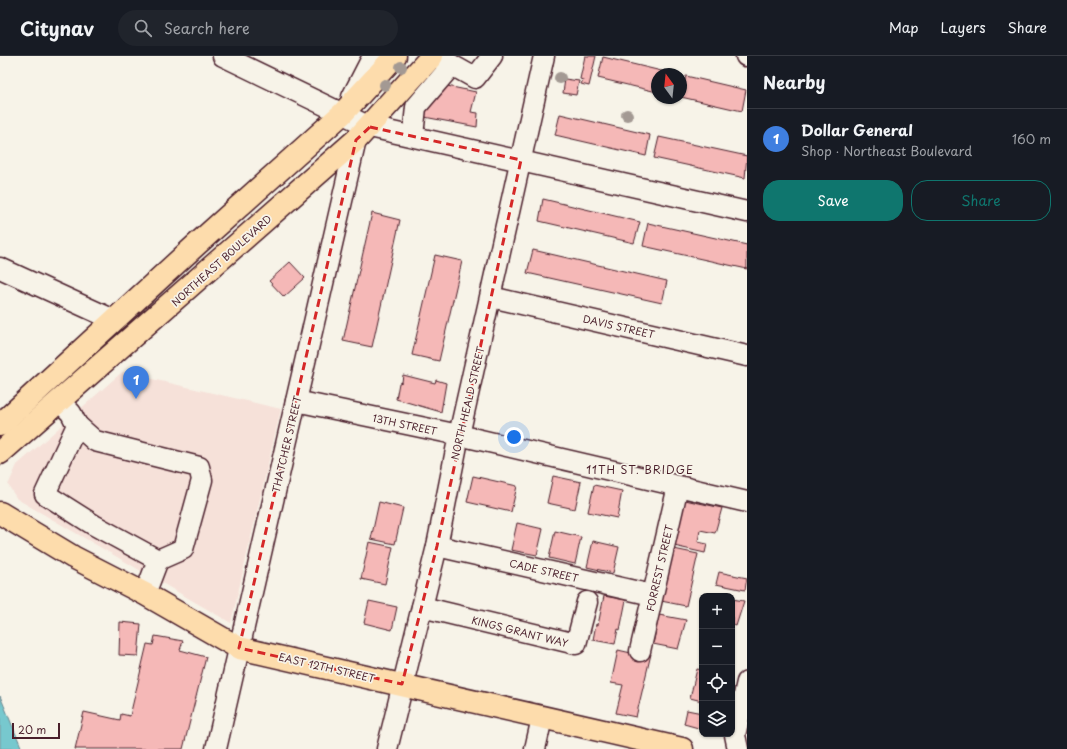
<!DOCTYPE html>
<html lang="en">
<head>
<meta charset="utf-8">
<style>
  body { margin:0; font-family:"Playpen Sans",sans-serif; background:#20242c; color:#f1f3f6 }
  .controls { position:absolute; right:12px; bottom:12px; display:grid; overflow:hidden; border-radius:8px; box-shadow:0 1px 3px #0004 }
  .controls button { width:36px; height:36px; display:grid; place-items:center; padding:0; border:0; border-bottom:1px solid #363941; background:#171b24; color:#f1f3f6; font:20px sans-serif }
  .compass { position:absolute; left:651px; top:12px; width:36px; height:36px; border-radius:50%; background:#171b24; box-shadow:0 1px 3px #0004; rotate:345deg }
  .scale { position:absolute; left:12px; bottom:10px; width:48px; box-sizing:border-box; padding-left:4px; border:2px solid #4a1f2b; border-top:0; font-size:11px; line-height:14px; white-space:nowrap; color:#4a1f2b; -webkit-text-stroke:3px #f7f3e8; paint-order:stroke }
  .you { position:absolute; left:514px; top:381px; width:14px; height:14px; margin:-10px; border:3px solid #fff; border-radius:50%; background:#1a73e8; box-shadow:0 0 0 6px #1a73e833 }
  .badge { display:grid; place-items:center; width:26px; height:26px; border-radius:50%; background:#0f766e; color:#fff; font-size:13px; font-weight:700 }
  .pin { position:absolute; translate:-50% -33px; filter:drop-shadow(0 1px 2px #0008) }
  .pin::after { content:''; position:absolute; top:21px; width:14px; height:12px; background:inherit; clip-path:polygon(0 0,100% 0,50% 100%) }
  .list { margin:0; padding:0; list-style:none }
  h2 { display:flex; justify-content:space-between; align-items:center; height:52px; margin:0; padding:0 16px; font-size:17px }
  h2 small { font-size:13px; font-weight:400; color:#9ea1a6 }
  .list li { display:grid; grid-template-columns:26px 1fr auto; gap:12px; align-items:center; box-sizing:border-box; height:60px; padding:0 16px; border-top:1px solid #363941 }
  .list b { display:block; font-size:15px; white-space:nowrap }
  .list p { margin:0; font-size:13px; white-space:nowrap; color:#9ea1a6 }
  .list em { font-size:13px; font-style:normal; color:#9ea1a6 }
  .actions { display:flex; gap:8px; padding:12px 16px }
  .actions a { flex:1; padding:9px 0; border:1px solid #0f766e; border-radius:16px; text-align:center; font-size:14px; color:#0f766e }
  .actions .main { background:#0f766e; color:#fff }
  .icon { flex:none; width:22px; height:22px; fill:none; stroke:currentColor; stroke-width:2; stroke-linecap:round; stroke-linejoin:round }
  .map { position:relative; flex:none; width:747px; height:693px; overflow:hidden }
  header { display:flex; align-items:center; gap:24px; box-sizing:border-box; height:56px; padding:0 20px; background:#171b24; border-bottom:1px solid #363941 }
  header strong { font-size:19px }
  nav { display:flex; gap:22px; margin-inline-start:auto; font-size:14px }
  .search { width:280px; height:36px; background:#20242c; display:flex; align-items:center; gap:10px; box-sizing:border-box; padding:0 14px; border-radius:22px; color:#9ea1a6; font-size:15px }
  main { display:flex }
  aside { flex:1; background:#171b24 }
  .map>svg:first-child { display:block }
  .built { fill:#f6e1d9 }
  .water { fill:#77c8ce; stroke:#65848d }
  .building { fill:#f5b8b7; stroke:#4a1f2b }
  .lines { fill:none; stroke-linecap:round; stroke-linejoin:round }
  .minor-casing { stroke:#4a1f2b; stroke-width:23 }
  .major-casing { stroke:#4a1f2b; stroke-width:25 }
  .minor { stroke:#f7f3e8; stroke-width:20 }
  .major { stroke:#fddcac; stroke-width:22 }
  .tree { fill:#a39993 }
  .marked { fill:none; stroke:#d62828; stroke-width:3; stroke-dasharray:8 5; stroke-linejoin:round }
  .labels { text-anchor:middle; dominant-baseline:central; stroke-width:3.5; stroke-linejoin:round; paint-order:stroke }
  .street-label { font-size:10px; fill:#4a1f2b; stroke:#f7f3e8 }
  .neighbourhood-label { font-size:11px; letter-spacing:1px; fill:#4a1f2b; stroke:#f7f3e8 }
</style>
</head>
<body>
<header>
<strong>Citynav</strong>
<div class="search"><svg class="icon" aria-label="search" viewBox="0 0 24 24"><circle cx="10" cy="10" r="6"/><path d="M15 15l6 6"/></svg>Search here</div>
<nav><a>Map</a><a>Layers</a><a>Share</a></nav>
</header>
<main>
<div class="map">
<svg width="747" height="693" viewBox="0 0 747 693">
  <rect width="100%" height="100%" fill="#f7f3e8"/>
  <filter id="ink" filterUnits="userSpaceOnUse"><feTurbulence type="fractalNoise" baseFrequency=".025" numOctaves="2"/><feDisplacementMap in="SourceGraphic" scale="8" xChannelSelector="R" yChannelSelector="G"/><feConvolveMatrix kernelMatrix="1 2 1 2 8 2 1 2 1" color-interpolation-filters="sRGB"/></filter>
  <g filter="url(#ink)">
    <!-- built -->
    <polygon class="built" points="122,316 281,353 231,567 17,443 8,429 17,409"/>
    <!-- water -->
    <polygon class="water" points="0,640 22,693 0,693"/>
    <!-- building -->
    <g class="building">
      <polygon points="585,0 596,0 589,30 581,28 583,24 580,23"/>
      <polygon points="603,1 674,18 657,18 657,36 598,22"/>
      <polygon points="686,20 746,34 742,55 681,41"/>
      <polygon points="565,23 579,25 576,39 563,37"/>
      <polygon points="447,30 476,36 471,56 478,57 477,71 419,60"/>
      <polygon points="560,58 650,79 646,100 555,79"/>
      <polygon points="659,81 747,100 745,122 654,102"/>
      <polygon points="543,143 640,166 634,187 539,165"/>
      <polygon points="372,157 400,164 372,291 343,285"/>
      <polygon points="648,167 747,189 747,213 643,190"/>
      <polygon points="533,194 667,225 662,247 527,217"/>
      <polygon points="435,199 462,205 439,305 412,299"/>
      <polygon points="290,206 305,222 284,241 269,225"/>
      <polygon points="403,319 435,327 436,324 446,327 441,356 396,343 399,327 402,326"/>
      <polygon points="473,420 517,430 511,456 467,446"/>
      <polygon points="553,420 581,426 575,453 547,447"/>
      <polygon points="594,429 622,435 617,462 588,456"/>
      <polygon points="685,444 722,452 715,477 700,474 698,486 707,488 705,497 674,490"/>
      <polygon points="379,446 403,452 395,488 371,483"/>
      <polygon points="517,467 543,473 537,499 511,494"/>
      <polygon points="555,475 581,481 575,508 549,502"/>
      <polygon points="593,485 619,491 613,517 587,511"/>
      <polygon points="369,486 393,491 385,528 361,523"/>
      <polygon points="674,493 698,498 686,550 661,545"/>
      <polygon points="719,516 747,522 745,534 716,528"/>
      <polygon points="604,540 626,544 620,574 618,573 615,588 593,584 596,568 598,569"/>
      <polygon points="732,543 744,545 736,570 732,568"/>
      <polygon points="369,545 397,551 392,574 364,567"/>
      <polygon points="659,559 686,564 678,593 653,588"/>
      <polygon points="120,566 141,568 138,600 119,599"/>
      <polygon points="155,580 183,585 180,594 206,601 183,693 75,693 84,656 120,664 121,658 130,660 147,588 153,589"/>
      <polygon points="618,594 631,597 632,594 651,598 636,661 616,657 623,629 611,627"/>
      <polygon points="697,613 702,614 702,645 690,642"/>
      <polygon points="687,654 702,657 702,673 684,668"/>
    </g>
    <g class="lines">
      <defs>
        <g id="minor">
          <polyline points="223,0 370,71 747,156"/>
          <polyline points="746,0 747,0"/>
          <polyline points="441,3 475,22 492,0"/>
          <polyline points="352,41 373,0"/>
          <polyline points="413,80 416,51 452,9"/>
          <polyline points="0,212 114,264"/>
          <polyline points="491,241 747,300"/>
          <polyline points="59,345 71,357 77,369 45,438 94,469 158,504 145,538"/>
          <polyline points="296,345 459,379 747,446"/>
          <polyline points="77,369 95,385 199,411 202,424 183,493 158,504"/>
          <polyline points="437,490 652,539"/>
          <polyline points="422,551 576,588 587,546"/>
          <polyline points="640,595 678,430"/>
          <polyline points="216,693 356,84"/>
          <polyline points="387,693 437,490 459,379 544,0"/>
          <polyline points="535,693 542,662"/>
          <polyline points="738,693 735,679 747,626"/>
        </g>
        <g id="major">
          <polyline points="0,369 196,189 343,57 395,0"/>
          <polyline points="0,397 356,84 432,0"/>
          <polyline points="0,457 73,501 145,538 239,592 682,693"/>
        </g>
      </defs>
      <!-- minor casing -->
      <use href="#minor" class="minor-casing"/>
      <!-- major casing -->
      <use href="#major" class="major-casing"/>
      <!-- minor -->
      <use href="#minor" class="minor"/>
      <!-- major -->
      <use href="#major" class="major"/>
    </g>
    <!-- trees -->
    <g class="tree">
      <circle cx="401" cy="11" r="6"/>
      <circle cx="560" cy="22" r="6"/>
      <circle cx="385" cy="29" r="6"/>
      <circle cx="627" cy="59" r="6"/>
    </g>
  </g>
  <!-- marked area -->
  <path class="marked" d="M 370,71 L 521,104 L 437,490 L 402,628 L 239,592 L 356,84 Z"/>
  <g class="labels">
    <!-- street labels -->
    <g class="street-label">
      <text transform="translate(221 204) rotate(-42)">NORTHEAST BOULEVARD</text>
      <text transform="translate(619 270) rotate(13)">DAVIS STREET</text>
      <text transform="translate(467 347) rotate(-77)">NORTH HEALD STREET</text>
      <text transform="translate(405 368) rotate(12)">13TH STREET</text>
      <text transform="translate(286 388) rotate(-77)">THATCHER STREET</text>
      <text transform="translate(659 512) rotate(-77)">FORREST STREET</text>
      <text transform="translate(544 514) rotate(13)">CADE STREET</text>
      <text transform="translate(520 575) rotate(14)">KINGS GRANT WAY</text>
      <text transform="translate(327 611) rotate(13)">EAST 12TH STREET</text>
    </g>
    <!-- neighbourhood labels -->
    <g class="neighbourhood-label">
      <text x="640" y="413">11TH ST. BRIDGE</text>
    </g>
  </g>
</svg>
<div class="controls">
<button>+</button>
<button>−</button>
<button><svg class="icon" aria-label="locate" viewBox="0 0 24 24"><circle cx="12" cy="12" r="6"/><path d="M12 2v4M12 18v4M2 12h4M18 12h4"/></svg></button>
<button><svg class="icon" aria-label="layers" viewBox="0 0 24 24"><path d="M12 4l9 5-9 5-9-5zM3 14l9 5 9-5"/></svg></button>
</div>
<svg class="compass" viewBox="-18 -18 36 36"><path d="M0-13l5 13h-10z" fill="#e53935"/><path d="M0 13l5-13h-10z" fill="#9ea1a6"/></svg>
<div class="scale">20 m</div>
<div class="you"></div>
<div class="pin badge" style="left:136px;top:343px;background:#3f7fe0">1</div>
</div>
<aside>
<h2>Nearby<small></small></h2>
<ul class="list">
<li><span class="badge" style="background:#3f7fe0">1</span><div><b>Dollar General</b><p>Shop · Northeast Boulevard</p></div><em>160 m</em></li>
</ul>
<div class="actions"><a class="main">Save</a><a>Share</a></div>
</aside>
</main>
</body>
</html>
